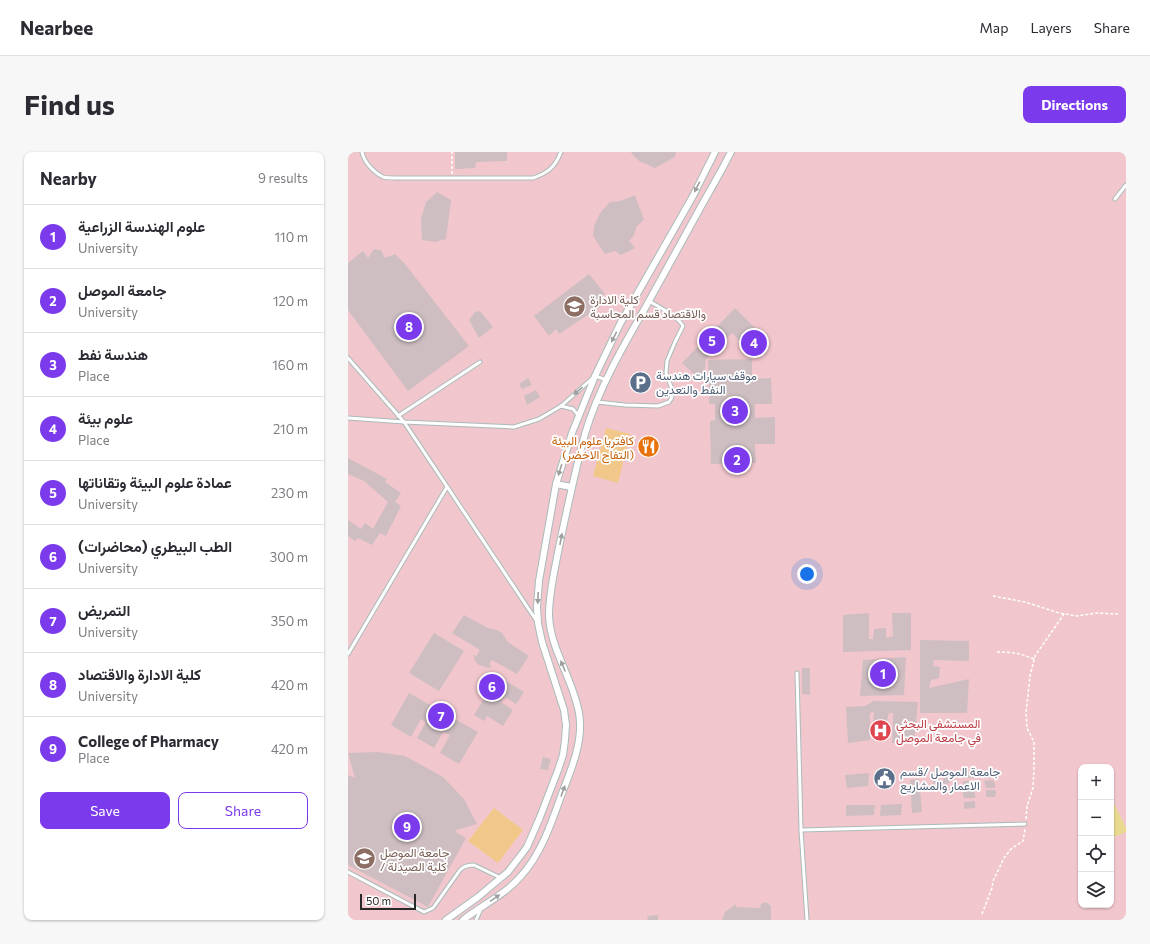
<!DOCTYPE html>
<html lang="en">
<head>
<meta charset="utf-8">
<style>
  body { margin:0; font-family:Commissioner,Vazirmatn,sans-serif; background:#f7f7f7; color:#2b2b33 }
  .controls { position:absolute; right:12px; bottom:12px; display:grid; overflow:hidden; border-radius:8px; box-shadow:0 1px 3px #0004 }
  .controls button { width:36px; height:36px; display:grid; place-items:center; padding:0; border:0; border-bottom:1px solid #e1e1e2; background:#fff; color:#2b2b33; font:20px sans-serif }
  .scale { position:absolute; left:12px; bottom:10px; width:56px; box-sizing:border-box; padding-left:4px; border:2px solid #292929; border-top:0; font-size:11px; line-height:14px; white-space:nowrap; color:#292929; -webkit-text-stroke:3px #fff; paint-order:stroke }
  .you { position:absolute; left:459px; top:422px; width:14px; height:14px; margin:-10px; border:3px solid #fff; border-radius:50%; background:#1a73e8; box-shadow:0 0 0 6px #1a73e833 }
  .badge { display:grid; place-items:center; width:26px; height:26px; border-radius:50%; background:#7c3aed; color:#fff; font-size:13px; font-weight:700 }
  .pin { position:absolute; translate:-50% -50%; border:2px solid #fff; box-shadow:0 1px 4px #0006 }
  .list { margin:0; padding:0; list-style:none }
  h2 { display:flex; justify-content:space-between; align-items:center; height:52px; margin:0; padding:0 16px; font-size:17px }
  h2 small { font-size:13px; font-weight:400; color:#7c7c81 }
  .list li { display:grid; grid-template-columns:26px 1fr auto; gap:12px; align-items:center; box-sizing:border-box; height:64px; padding:0 16px; border-top:1px solid #e1e1e2 }
  .list b { display:block; font-size:15px; white-space:nowrap }
  .list p { margin:0; font-size:13px; white-space:nowrap; color:#7c7c81 }
  .list em { font-size:13px; font-style:normal; color:#7c7c81 }
  .actions { display:flex; gap:8px; padding:12px 16px }
  .actions a { flex:1; padding:9px 0; border:1px solid #7c3aed; border-radius:8px; text-align:center; font-size:14px; color:#7c3aed }
  .actions .main { background:#7c3aed; color:#fff }
  .icon { flex:none; width:22px; height:22px; fill:none; stroke:currentColor; stroke-width:2; stroke-linecap:round; stroke-linejoin:round }
  .map { position:relative; flex:none; width:778px; height:768px; overflow:hidden; border-radius:8px }
  header { display:flex; align-items:center; gap:24px; box-sizing:border-box; height:56px; padding:0 20px; background:#fff; border-bottom:1px solid #e1e1e2 }
  header strong { font-size:19px }
  nav { display:flex; gap:22px; margin-inline-start:auto; font-size:14px }
  .intro { display:flex; align-items:center; justify-content:space-between; box-sizing:border-box; height:96px; padding:0 24px }
  h1 { margin:0; font-size:28px }
  .button { padding:10px 18px; border-radius:8px; background:#7c3aed; color:#fff; font-size:14px; font-weight:700 }
  main { display:flex; gap:24px; padding:0 24px }
  aside { flex:1; background:#fff; border-radius:8px; box-shadow:0 1px 3px #0004 }
  .map>svg:first-child { display:block }
  .education { fill:#f1c7cd; fill-rule:evenodd }
  .green { fill:#e9da90 }
  .pitch { fill:#f2c88a }
  .building { fill:#cebec2 }
  .lines { fill:none; stroke-linecap:round; stroke-linejoin:round }
  .lane-casing { stroke:#aabbba; stroke-width:5 }
  .street-casing { stroke:#aabbba; stroke-width:8 }
  .path { stroke:#fff; stroke-width:1.5; stroke-dasharray:3 2; stroke-linecap:butt }
  .lane { stroke:#fff; stroke-width:3 }
  .street { stroke:#fff; stroke-width:6 }
  .oneway { fill:#9f9f9f }
  .labels { text-anchor:middle; dominant-baseline:central; stroke-width:3.5; stroke-linejoin:round; paint-order:stroke }
  .education-label { font-size:12px; fill:#785e54; stroke:#fff; text-anchor:start }
  .service-label { font-size:12px; fill:#4e5e75; stroke:#fff; text-anchor:start }
  .food-label { font-size:12px; fill:#c56008; stroke:#fff; text-anchor:end }
  .health-label { font-size:12px; fill:#be3a42; stroke:#fff; text-anchor:start }
</style>
</head>
<body>
<header>
<strong>Nearbee</strong>
<nav><a>Map</a><a>Layers</a><a>Share</a></nav>
</header>
<div class="intro"><h1>Find us</h1><a class="button">Directions</a></div>
<main>
<aside>
<h2>Nearby<small>9 results</small></h2>
<ul class="list">
<li><span class="badge">1</span><div><b>علوم الهندسة الزراعية</b><p>University</p></div><em>110 m</em></li>
<li><span class="badge">2</span><div><b>جامعة الموصل</b><p>University</p></div><em>120 m</em></li>
<li><span class="badge">3</span><div><b>هندسة نفط</b><p>Place</p></div><em>160 m</em></li>
<li><span class="badge">4</span><div><b>علوم بيئة</b><p>Place</p></div><em>210 m</em></li>
<li><span class="badge">5</span><div><b>عمادة علوم البيئة وتقاناتها</b><p>University</p></div><em>230 m</em></li>
<li><span class="badge">6</span><div><b>الطب البيطري (محاضرات)</b><p>University</p></div><em>300 m</em></li>
<li><span class="badge">7</span><div><b>التمريض</b><p>University</p></div><em>350 m</em></li>
<li><span class="badge">8</span><div><b>كلية الادارة والاقتصاد</b><p>University</p></div><em>420 m</em></li>
<li><span class="badge">9</span><div><b>College of Pharmacy</b><p>Place</p></div><em>420 m</em></li>
</ul>
<div class="actions"><a class="main">Save</a><a>Share</a></div>
</aside>
<div class="map">
<svg width="778" height="768" viewBox="0 0 778 768">
  <rect width="100%" height="100%" fill="#edd9de"/>
  <!-- education -->
  <path class="education" d="M 0,0 L 778,0 L 778,768 L 0,768 ZM 733,615 L 763,615 L 763,753 L 733,753 Z"/>
  <!-- green -->
  <polygon class="green" points="767,653 778,676 778,680 766,685 763,678 763,656"/>
  <!-- pitch -->
  <g class="pitch">
    <polygon points="258,276 282,282 270,331 245,324"/>
    <polygon points="146,656 175,678 150,711 120,689"/>
  </g>
  <!-- building -->
  <g class="building">
    <polygon points="107,0 159,0 159,9 128,10 127,16 107,17"/>
    <polygon points="283,0 328,0 327,5 307,16 291,9 284,2"/>
    <polygon points="89,40 103,48 98,87 87,90 74,88 73,67 78,50"/>
    <polygon points="287,43 296,68 289,74 286,83 281,89 287,96 273,103 267,99 257,102 245,84 246,74 252,61 262,50 272,49"/>
    <polygon points="26,97 33,98 37,106 47,102 57,112 121,194 60,239 0,158 0,111 15,99 20,106"/>
    <polygon points="241,122 257,142 252,146 255,153 211,182 208,177 201,184 186,164"/>
    <polygon points="387,156 418,187 419,194 414,200 404,201 384,181 358,207 355,231 334,211"/>
    <polygon points="132,159 145,175 131,186 121,168 127,160"/>
    <polygon points="404,207 404,227 423,226 424,252 407,252 407,266 427,265 427,292 407,292 408,311 363,312 362,269 367,268 367,252 361,252 360,208"/>
    <polygon points="180,226 184,233 174,237 171,232"/>
    <polygon points="188,238 192,245 179,253 176,244"/>
    <polygon points="0,306 39,327 37,330 53,341 47,350 53,354 38,384 32,381 24,393 10,386 7,389 0,384 0,368 13,377 17,371 25,377 40,350 16,329 0,322"/>
    <polygon points="521,461 521,487 525,487 526,477 538,476 538,486 545,484 544,461 563,461 563,498 495,500 495,463"/>
    <polygon points="116,463 140,476 149,478 154,481 160,490 181,504 169,522 144,508 141,512 144,514 141,516 131,513 127,509 125,502 128,505 132,498 104,481"/>
    <polygon points="86,481 116,499 91,539 61,521"/>
    <polygon points="572,488 621,489 621,509 586,508 585,514 592,515 591,526 583,528 581,536 621,527 619,561 572,561"/>
    <polygon points="558,505 556,543 512,544 515,508"/>
    <polygon points="454,516 462,516 462,543 454,542"/>
    <polygon points="150,524 176,540 168,552 157,545 153,550 165,558 155,574 139,564 136,569 126,563"/>
    <polygon points="61,541 130,580 111,612 92,601 102,583 95,580 86,596 69,586 78,570 73,567 63,585 43,573"/>
    <polygon points="526,549 570,550 566,590 544,591 545,561 541,561 538,573 525,573 526,560 522,561 522,588 500,591 498,555 517,554"/>
    <polygon points="29,600 57,604 95,625 116,647 129,672 108,678 109,681 118,686 80,755 0,713 0,623 7,626 0,601"/>
    <polygon points="195,605 203,607 200,618 192,617"/>
    <polygon points="645,618 647,622 646,626 636,626 636,619"/>
    <polygon points="547,619 547,631 530,632 530,622"/>
    <polygon points="624,619 626,623 626,626 614,626 613,620"/>
    <polygon points="585,620 591,620 592,631 585,632"/>
    <polygon points="596,620 602,621 602,631 595,632"/>
    <polygon points="521,621 520,634 499,636 497,623"/>
    <polygon points="571,627 574,660 564,661 562,628"/>
    <polygon points="645,628 647,632 647,636 638,636 636,629"/>
    <polygon points="615,629 625,629 627,633 625,636 616,637"/>
    <polygon points="626,638 627,643 627,646 616,646 614,639"/>
    <polygon points="638,638 647,638 648,641 647,645 638,645"/>
    <polygon points="627,649 627,656 616,657 616,650"/>
    <polygon points="554,652 553,663 532,664 533,653"/>
    <polygon points="498,653 527,653 526,663 498,664"/>
    <polygon points="418,750 423,754 423,768 374,768 377,760 388,752 388,755 412,756 413,752"/>
    <polygon points="310,763 310,768 300,768 299,764"/>
  </g>
  <g class="lines">
    <defs>
      <g id="lane">
        <path d="M 14,0 C 16,10 25,20 35,25 C 38,26 44,26 48,26 L 185,26 C 200,21 207,15 213,0"/>
        <polyline points="767,47 778,33"/>
        <polyline points="0,206 56,270 188,468"/>
        <path d="M 249,250 L 277,253 L 310,254 L 321,250 L 323,247 L 325,240 L 318,221 L 319,209 L 327,190 L 335,174 C 330,164 311,155 301,149"/>
        <polyline points="213,254 225,257 230,263"/>
        <polyline points="50,264 132,210"/>
        <polyline points="0,266 56,270 166,275 191,267 213,254 247,224 259,228"/>
        <polyline points="0,502 99,335"/>
        <polyline points="449,521 453,678 459,768"/>
        <polyline points="453,678 677,672"/>
        <path d="M 0,720 L 76,760 L 85,756 L 112,718 C 116,714 120,713 126,713 L 153,726"/>
        <polyline points="128,768 133,757"/>
      </g>
      <g id="street">
        <polyline points="208,332 223,335"/>
        <polyline points="98,768 130,745 149,729 160,720 173,703 179,695 192,665 210,618 215,603 217,588 218,573 216,558 194,490 190,471 189,455 191,429 208,332 224,281 247,224 272,172 345,44 367,0"/>
        <path d="M 115,768 C 134,753 157,743 173,724 C 193,702 203,672 213,644 C 223,618 236,589 231,561 C 225,527 202,497 201,463 C 201,440 207,417 211,395 C 219,357 227,319 237,282 C 249,240 274,196 296,158 C 314,125 332,93 350,60 C 361,40 373,20 383,0"/>
      </g>
    </defs>
    <!-- lane casing -->
    <use href="#lane" class="lane-casing"/>
    <!-- street casing -->
    <use href="#street" class="street-casing"/>
    <!-- path -->
    <g class="path">
      <polyline points="104,22 104,0"/>
      <polyline points="645,444 677,450 711,461 729,464 748,461 770,462"/>
      <path d="M 649,500 C 665,500 671,501 686,507"/>
      <polyline points="678,667 679,654 685,636 686,616 686,590 679,576 678,561 682,524 687,504 716,462"/>
      <polyline points="634,762 644,736 645,729 656,706 663,697 675,689 677,677"/>
    </g>
    <!-- lane -->
    <use href="#lane" class="lane"/>
    <!-- street -->
    <use href="#street" class="street"/>
  </g>
  <!-- one-way arrows -->
  <defs><path id="oneway-solid" d="M-6-.8H1V-3.2L6.5 0L1 3.2V.8H-6Z"/></defs>
  <g class="oneway">
    <use href="#oneway-solid" transform="translate(349 35) rotate(117)"/>
    <use href="#oneway-solid" transform="translate(266 185) rotate(116)"/>
    <use href="#oneway-solid" transform="translate(230 239) rotate(138)"/>
    <use href="#oneway-solid" transform="translate(212 318) rotate(107)"/>
    <use href="#oneway-solid" transform="translate(213 387) rotate(-79)"/>
    <use href="#oneway-solid" transform="translate(190 446) rotate(92)"/>
    <use href="#oneway-solid" transform="translate(215 514) rotate(-113)"/>
    <use href="#oneway-solid" transform="translate(215 639) rotate(-70)"/>
    <use href="#oneway-solid" transform="translate(147 746) rotate(-35)"/>
  </g>
  <!-- icons -->
  <defs>
    <symbol id="university-disc" viewBox="-11 -11 22 22"><circle r="9.5" fill="#8d6e63" stroke="#fff"/><path d="M0-5L7-2L0 1L-7-2ZM-4 1L0 2.5L4 1V4Q0 6-4 4Z" fill="#fff"/></symbol>
    <symbol id="parking-disc" viewBox="-11 -11 22 22"><circle r="9.5" fill="#5c6f8a" stroke="#fff"/><path d="M-3.5-5.5H1a3.5 3.5 0 0 1 0 7H-1V5.5H-3.5ZM-1-3.4V-.6H.8a1.4 1.4 0 0 0 0-2.8Z" fill="#fff"/></symbol>
    <symbol id="restaurant-disc" viewBox="-11 -11 22 22"><circle r="9.5" fill="#e8710a" stroke="#fff"/><path d="M-5-6h1v4h1v-4h1v4h1v-4h1v5L-1.5 .5V6h-2V.5L-5-1ZM5-6V6H3V1.5H1.5Q1.5-4 5-6Z" fill="#fff"/></symbol>
    <symbol id="hospital-disc" viewBox="-11 -11 22 22"><circle r="9.5" fill="#e0444e" stroke="#fff"/><path d="M-5-5h3v3.5h4V-5h3V5h-3V1.5h-4V5h-3Z" fill="#fff"/></symbol>
    <symbol id="civic-disc" viewBox="-11 -11 22 22"><circle r="9.5" fill="#5c6f8a" stroke="#fff"/><path d="M-.6-6.5H3V-4.5H.6V-3L4-1V1h2V6H-6V1h2V-1L-.6-3ZM-1.2 2.5V6h2.4V2.5Z" fill="#fff"/></symbol>
  </defs>
  <g fill-rule="evenodd">
    <use href="#university-disc" x="214" y="142" width="25" height="25"/>
    <use href="#parking-disc" x="280" y="218" width="25" height="25"/>
    <use href="#restaurant-disc" x="288" y="282" width="25" height="25"/>
    <use href="#hospital-disc" x="520" y="566" width="25" height="25"/>
    <use href="#civic-disc" x="524" y="614" width="25" height="25"/>
    <use href="#university-disc" x="4" y="694" width="25" height="25"/>
  </g>
  <g class="labels">
    <!-- education labels -->
    <g class="education-label">
      <text x="242" y="147">كلية الادارة<tspan x="242" dy="14">والاقتصاد قسم المحاسبة</tspan></text>
      <text x="32" y="700">جامعة الموصل<tspan x="32" dy="14">/ كلية الصيدلة</tspan></text>
    </g>
    <!-- service labels -->
    <g class="service-label">
      <text x="308" y="223">موقف سيارات هندسة<tspan x="308" dy="14">النفط والتعدين</tspan></text>
      <text x="552" y="619">جامعة الموصل /قسم<tspan x="552" dy="14">الاعمار والمشاريع</tspan></text>
    </g>
    <!-- food labels -->
    <g class="food-label">
      <text x="286" y="288">كافتريا علوم البيئة<tspan x="286" dy="14">(التفاح الاخضر)</tspan></text>
    </g>
    <!-- health labels -->
    <g class="health-label">
      <text x="548" y="571">المستشفى البحثي<tspan x="548" dy="14">في جامعة الموصل</tspan></text>
    </g>
  </g>
</svg>
<div class="controls">
<button>+</button>
<button>−</button>
<button><svg class="icon" aria-label="locate" viewBox="0 0 24 24"><circle cx="12" cy="12" r="6"/><path d="M12 2v4M12 18v4M2 12h4M18 12h4"/></svg></button>
<button><svg class="icon" aria-label="layers" viewBox="0 0 24 24"><path d="M12 4l9 5-9 5-9-5zM3 14l9 5 9-5"/></svg></button>
</div>
<div class="scale">50 m</div>
<div class="you"></div>
<div class="pin badge" style="left:535px;top:522px">1</div>
<div class="pin badge" style="left:389px;top:308px">2</div>
<div class="pin badge" style="left:387px;top:259px">3</div>
<div class="pin badge" style="left:406px;top:191px">4</div>
<div class="pin badge" style="left:364px;top:189px">5</div>
<div class="pin badge" style="left:144px;top:535px">6</div>
<div class="pin badge" style="left:93px;top:564px">7</div>
<div class="pin badge" style="left:61px;top:175px">8</div>
<div class="pin badge" style="left:59px;top:675px">9</div>
</div>
</main>
</body>
</html>
